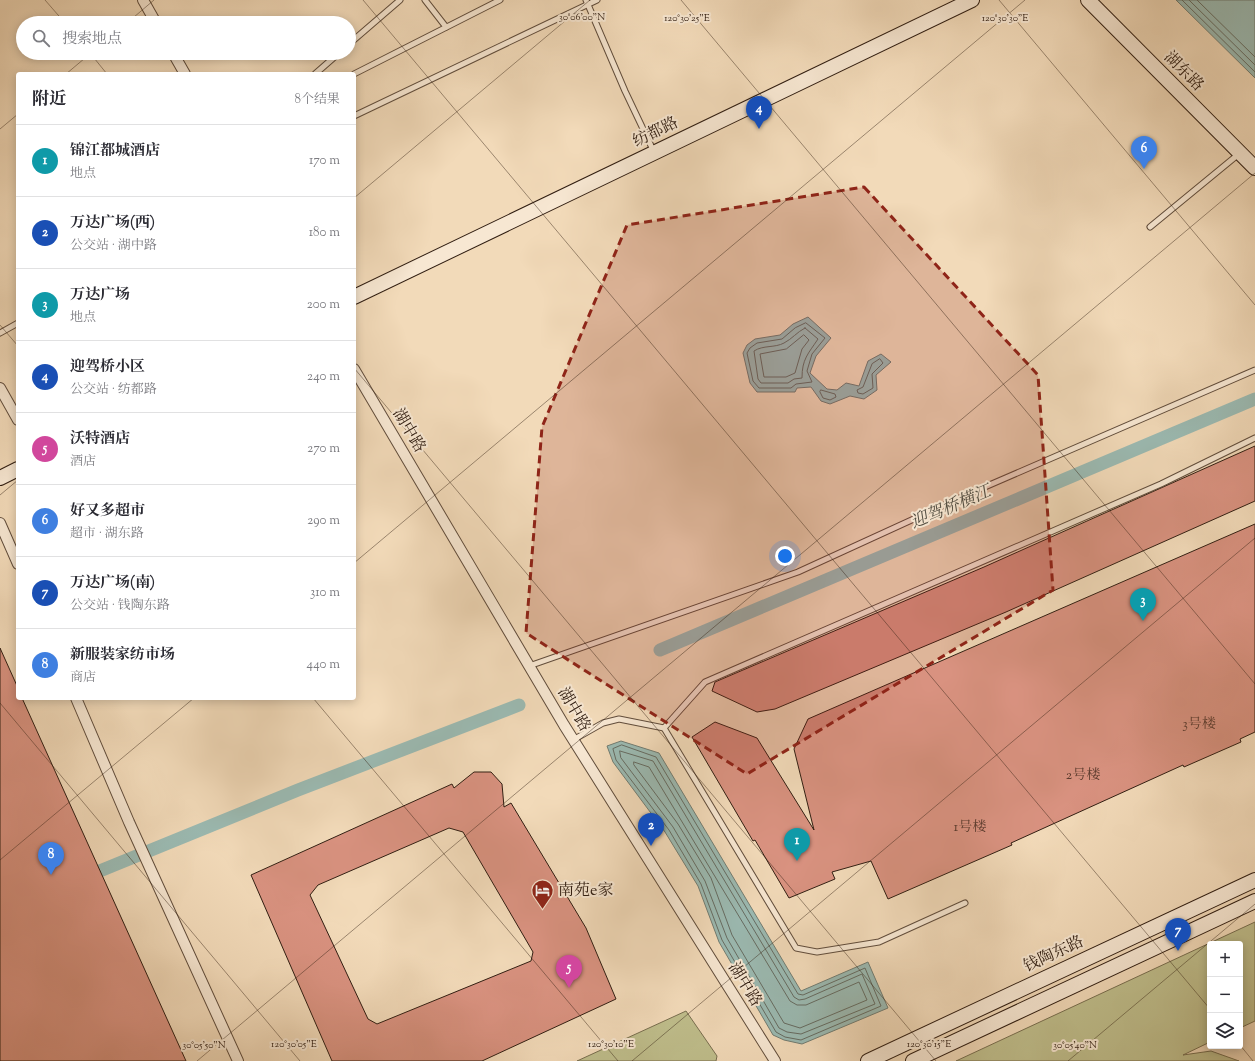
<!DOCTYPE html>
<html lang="zh">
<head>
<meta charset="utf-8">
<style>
  body { margin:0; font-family:"Sorts Mill Goudy","Noto Serif SC",serif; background:#f2f2f3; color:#2b2b33 }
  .controls { position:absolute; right:12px; bottom:12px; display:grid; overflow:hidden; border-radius:4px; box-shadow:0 2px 10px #0003 }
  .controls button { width:36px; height:36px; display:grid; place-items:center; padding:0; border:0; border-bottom:1px solid #e1e1e2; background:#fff; color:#2b2b33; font:20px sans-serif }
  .you { position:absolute; left:785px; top:556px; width:14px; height:14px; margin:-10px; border:3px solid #fff; border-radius:50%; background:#1a73e8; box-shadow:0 0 0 6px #1a73e833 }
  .badge { display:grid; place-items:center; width:26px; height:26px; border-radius:50%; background:#111827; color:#fff; font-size:13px; font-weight:700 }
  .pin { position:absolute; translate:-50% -33px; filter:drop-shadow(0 1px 2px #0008) }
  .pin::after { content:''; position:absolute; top:21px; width:14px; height:12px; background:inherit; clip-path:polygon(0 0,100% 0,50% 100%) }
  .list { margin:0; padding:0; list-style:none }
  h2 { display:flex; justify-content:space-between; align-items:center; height:52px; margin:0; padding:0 16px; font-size:17px }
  h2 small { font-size:13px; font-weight:400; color:#7c7c81 }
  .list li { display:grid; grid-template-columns:26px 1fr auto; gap:12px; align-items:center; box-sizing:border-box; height:72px; padding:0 16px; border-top:1px solid #e1e1e2 }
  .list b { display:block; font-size:15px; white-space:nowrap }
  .list p { margin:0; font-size:13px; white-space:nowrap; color:#7c7c81 }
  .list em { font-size:13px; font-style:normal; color:#7c7c81 }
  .icon { flex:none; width:22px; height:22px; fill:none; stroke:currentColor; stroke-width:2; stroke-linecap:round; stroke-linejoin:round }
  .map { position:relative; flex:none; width:1255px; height:1061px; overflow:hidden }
  .search { position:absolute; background:#fff; box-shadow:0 2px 10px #0003; left:16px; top:16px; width:340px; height:44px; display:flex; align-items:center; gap:10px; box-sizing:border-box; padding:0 14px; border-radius:22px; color:#7c7c81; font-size:15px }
  .panel { position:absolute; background:#fff; box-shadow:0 2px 10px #0003; left:16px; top:72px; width:340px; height:628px; border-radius:4px }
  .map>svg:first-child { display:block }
  .green { fill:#bfbe8c; stroke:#786e4f }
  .water { fill:#9bbab2; stroke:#717c72 }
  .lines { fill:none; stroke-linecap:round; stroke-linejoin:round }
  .shore { stroke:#666c62; stroke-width:1 }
  .canal { stroke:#9bbab2; stroke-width:13 }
  .building { fill:#d99280; stroke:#311e12; fill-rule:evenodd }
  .lane-casing { stroke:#614d3c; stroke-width:7 }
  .street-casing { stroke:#614d3c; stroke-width:12 }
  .secondary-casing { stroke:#311e12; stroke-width:16 }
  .lane { stroke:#f7e7d2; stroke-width:5 }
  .street { stroke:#f7e7d2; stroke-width:10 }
  .secondary { stroke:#f7e7d2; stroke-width:14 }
  .marked { fill:#8f2418; fill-opacity:0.2; stroke:#8f2418; stroke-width:3; stroke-dasharray:8 5; stroke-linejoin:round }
  .ticks { fill:none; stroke:#311e12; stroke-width:1; stroke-opacity:0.45 }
  .labels { text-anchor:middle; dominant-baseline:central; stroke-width:4; stroke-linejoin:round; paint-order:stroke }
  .number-label { font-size:14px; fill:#5b3b2e }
  .street-label { font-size:16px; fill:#311e12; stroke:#f7e7d2 }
  .poi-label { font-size:16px; fill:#311e12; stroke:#f7e7d2; text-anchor:start }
  .water-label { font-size:17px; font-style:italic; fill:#514d42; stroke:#f7e7d2 }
  .ticks-label { font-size:10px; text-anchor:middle; fill:#311e12; stroke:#f7e7d2; stroke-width:4; stroke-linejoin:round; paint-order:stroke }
</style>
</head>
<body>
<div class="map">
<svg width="1255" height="1061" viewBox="0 0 1255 1061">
  <rect width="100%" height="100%" fill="#f2dab9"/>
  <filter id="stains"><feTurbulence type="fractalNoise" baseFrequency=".005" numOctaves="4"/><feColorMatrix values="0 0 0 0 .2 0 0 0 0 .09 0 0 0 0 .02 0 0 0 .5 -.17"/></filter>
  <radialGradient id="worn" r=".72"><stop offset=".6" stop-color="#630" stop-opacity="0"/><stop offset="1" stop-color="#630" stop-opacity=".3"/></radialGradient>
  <!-- green -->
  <g class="green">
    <polygon points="1255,922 1255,1021 1240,1028 1240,944 1210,944 1210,1042 1183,1055 1211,1051 1239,1061 956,1061"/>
    <polygon points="686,1011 717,1056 716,1061 577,1061"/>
  </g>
  <!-- water -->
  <g class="water">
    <polygon points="1176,0 1255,0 1255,78"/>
    <polygon points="808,317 831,338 816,356 810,373 827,389 837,390 846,383 859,386 868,361 881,354 891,362 876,375 877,390 864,399 850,396 830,404 821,401 811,387 797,388 795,392 757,392 750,383 743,353 747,345 755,339 780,335 793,324"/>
    <polygon points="621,741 659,753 801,991 868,962 888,1008 802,1044 784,1040 773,1035 719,942 698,886 665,832 613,762 607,746"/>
  </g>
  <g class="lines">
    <!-- shore -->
    <g class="shore">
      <polyline points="1182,0 1255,72"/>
      <polyline points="1189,0 1255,65"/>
      <polyline points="1197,0 1255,57"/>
      <polygon points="806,323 825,338 812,354 807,371 812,382 796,384 791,388 759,388 753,381 747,353 750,348 757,343 782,339 795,328"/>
      <path d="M 805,328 L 818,339 C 808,354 802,359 802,378 L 794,379 L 788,383 L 761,383 L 758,379 L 754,351 C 763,345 775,348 784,343 C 792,339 797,332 805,328 Z"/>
      <polygon points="804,335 809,340 802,349 795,373 786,377 764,377 760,354 786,349"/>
      <polygon points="880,359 883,363 872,374 873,388 863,394 858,393 857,390 863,387 872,364"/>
      <polygon points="821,390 835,394 836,397 830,400 823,398 820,392"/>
      <polygon points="622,745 656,757 798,994 803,995 865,968 881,1006 801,1040 785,1037 776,1032 722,940 701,884 669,830 616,760 613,749"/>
      <polygon points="620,751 653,761 794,997 799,1000 805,999 862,974 875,1004 801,1034 787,1032 779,1028 727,938 705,881 673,827 621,758"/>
      <polygon points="634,762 649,767 790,1001 797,1005 806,1005 859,982 867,1000 800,1028 784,1023 732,935 711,878 678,824 634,765"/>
    </g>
    <!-- canal -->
    <g class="canal">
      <polyline points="660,650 1255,399"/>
      <polyline points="85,877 298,790 519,705"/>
    </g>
  </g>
  <!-- building -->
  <g class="building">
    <polygon points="1255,446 1255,501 1006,612 775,709 757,712 712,691 715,682 984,567"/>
    <polygon points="1255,524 1255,732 1240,739 1241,742 1184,767 1183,765 1011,843 1012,845 888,899 871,861 832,872 835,879 789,898 755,840 753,841 692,737 715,722 757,738 814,830 794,749 808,719"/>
    <polygon points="0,648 18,688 18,698 22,698 186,1061 0,1061"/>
    <path d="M 474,772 L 491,772 L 502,784 L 504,807 L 511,803 L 586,928 L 616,999 L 482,1061 L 332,1061 L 251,875 L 452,784 L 454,788 ZM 449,828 L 463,832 L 533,952 L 531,961 L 377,1024 L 368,1019 L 310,895 L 318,885 Z"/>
  </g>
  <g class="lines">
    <defs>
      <g id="lane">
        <polyline points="425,0 446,27"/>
        <polyline points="586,0 625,91 654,152"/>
        <polyline points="349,44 400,0"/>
        <polyline points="315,74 339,53"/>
        <polyline points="354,74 500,0"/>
        <polyline points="354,116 597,0"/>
        <polyline points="1150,227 1240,153"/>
        <polyline points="0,333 18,323"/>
        <polyline points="529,666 798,572 964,496 1255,370"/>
        <polyline points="664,728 796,948 817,952 879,942 965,903"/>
        <polyline points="573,740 603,723 619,719 664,728 705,682 1161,484 1255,438"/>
      </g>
      <g id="street">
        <polyline points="143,0 156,23"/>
        <polyline points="173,53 185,74"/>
        <polyline points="354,369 564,725 775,1061"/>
        <polyline points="0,388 18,420"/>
        <polyline points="0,523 18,564"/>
        <polyline points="76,698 129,822 238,1061"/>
      </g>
      <g id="secondary">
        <polyline points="1088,0 1255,168"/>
        <polyline points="354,297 972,0"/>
        <polyline points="0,478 18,469"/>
        <polyline points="868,1061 1255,880"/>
        <polyline points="913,1061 1255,901"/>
      </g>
    </defs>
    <!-- lane casing -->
    <use href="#lane" class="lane-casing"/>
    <!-- street casing -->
    <use href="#street" class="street-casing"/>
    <!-- secondary casing -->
    <use href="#secondary" class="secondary-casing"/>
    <!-- lane -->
    <use href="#lane" class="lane"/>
    <!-- street -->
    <use href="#street" class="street"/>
    <!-- secondary -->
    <use href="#secondary" class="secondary"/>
  </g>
  <!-- marked area -->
  <path class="marked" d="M 864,187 L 1038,375 L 1053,590 L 747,774 L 526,633 L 542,427 L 627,225 Z"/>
  <!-- ticks -->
  <path class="ticks" d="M 45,0 L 65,23M 363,0 L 1210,1009M 681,0 L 1255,684M 999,0 L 1255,305M 127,23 L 154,0M 90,53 L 107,74M 66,74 L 91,53M 0,129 L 18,114M 354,198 L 590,0M 0,325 L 18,346M 354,368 L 936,1061M 0,495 L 18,480M 354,563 L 1025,0M 313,698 L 618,1061M 0,703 L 300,1061M 0,860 L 194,698M 1240,1045 L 1253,1061M 197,1061 L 1255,173M 632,1061 L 1255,538M 1068,1061 L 1255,904"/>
  <!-- icons -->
  <defs>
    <symbol id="hotel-pin" viewBox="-11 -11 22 30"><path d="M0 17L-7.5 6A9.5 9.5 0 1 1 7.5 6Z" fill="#8f2418" stroke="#f7e7d2"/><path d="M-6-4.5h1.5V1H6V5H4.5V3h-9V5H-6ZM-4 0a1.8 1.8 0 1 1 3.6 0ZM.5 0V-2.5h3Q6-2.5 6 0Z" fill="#fff"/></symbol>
  </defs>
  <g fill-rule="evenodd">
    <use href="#hotel-pin" x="530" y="878" width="25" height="34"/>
  </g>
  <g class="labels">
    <!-- number labels -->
    <g class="number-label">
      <text x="1199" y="725">3号楼</text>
      <text x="1083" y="776">2号楼</text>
      <text x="970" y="828">1号楼</text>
    </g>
    <!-- street labels -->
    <g class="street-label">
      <text transform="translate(1183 72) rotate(45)">湖东路</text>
      <text transform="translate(656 133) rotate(-26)">纺都路</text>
      <text transform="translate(408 431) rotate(59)">湖中路</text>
      <text transform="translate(573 710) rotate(59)">湖中路</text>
      <text transform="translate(1054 955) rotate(-25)">钱陶东路</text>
      <text transform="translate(744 985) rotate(58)">湖中路</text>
    </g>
    <!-- poi labels -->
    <g class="poi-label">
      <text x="558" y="891">南苑e家</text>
    </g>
    <!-- water labels -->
    <g class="water-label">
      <text transform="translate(951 508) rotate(-23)">迎驾桥横江</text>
    </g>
  </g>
  <g class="ticks-label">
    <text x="582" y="20">30°06'00"N</text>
    <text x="687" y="21">120°30'25"E</text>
    <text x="1005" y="21">120°30'30"E</text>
    <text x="294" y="1047">120°30'05"E</text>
    <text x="611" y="1047">120°30'10"E</text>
    <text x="929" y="1047">120°30'15"E</text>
    <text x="204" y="1048">30°05'50"N</text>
    <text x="1075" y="1048">30°05'40"N</text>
  </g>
  <rect width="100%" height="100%" filter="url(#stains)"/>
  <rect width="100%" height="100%" fill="url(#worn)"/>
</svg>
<div class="controls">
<button>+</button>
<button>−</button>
<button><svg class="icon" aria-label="layers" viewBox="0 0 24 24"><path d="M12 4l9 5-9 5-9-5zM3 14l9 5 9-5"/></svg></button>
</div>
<div class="you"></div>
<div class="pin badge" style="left:797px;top:861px;background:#0f9aa8">1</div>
<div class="pin badge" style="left:651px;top:846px;background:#1a4fb4">2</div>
<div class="pin badge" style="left:1143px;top:621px;background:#0f9aa8">3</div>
<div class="pin badge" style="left:759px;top:129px;background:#1a4fb4">4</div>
<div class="pin badge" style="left:569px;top:988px;background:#d1479c">5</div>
<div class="pin badge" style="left:1144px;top:169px;background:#3f7fe0">6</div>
<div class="pin badge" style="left:1178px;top:951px;background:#1a4fb4">7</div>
<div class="pin badge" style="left:51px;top:875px;background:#3f7fe0">8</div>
<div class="search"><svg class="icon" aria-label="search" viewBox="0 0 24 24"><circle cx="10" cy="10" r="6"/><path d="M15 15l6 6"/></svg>搜索地点</div>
<section class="panel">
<h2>附近<small>8个结果</small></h2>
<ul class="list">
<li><span class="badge" style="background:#0f9aa8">1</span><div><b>锦江都城酒店</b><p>地点</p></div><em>170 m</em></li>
<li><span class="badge" style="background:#1a4fb4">2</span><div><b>万达广场(西)</b><p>公交站 · 湖中路</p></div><em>180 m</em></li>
<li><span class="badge" style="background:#0f9aa8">3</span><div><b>万达广场</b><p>地点</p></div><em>200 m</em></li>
<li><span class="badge" style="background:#1a4fb4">4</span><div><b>迎驾桥小区</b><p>公交站 · 纺都路</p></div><em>240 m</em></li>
<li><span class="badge" style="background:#d1479c">5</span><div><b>沃特酒店</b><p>酒店</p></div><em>270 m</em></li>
<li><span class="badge" style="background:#3f7fe0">6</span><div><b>好又多超市</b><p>超市 · 湖东路</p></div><em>290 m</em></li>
<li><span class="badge" style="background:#1a4fb4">7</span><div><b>万达广场(南)</b><p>公交站 · 钱陶东路</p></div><em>310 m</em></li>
<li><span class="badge" style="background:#3f7fe0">8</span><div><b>新服装家纺市场</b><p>商店</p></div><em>440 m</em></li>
</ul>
</section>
</div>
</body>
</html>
